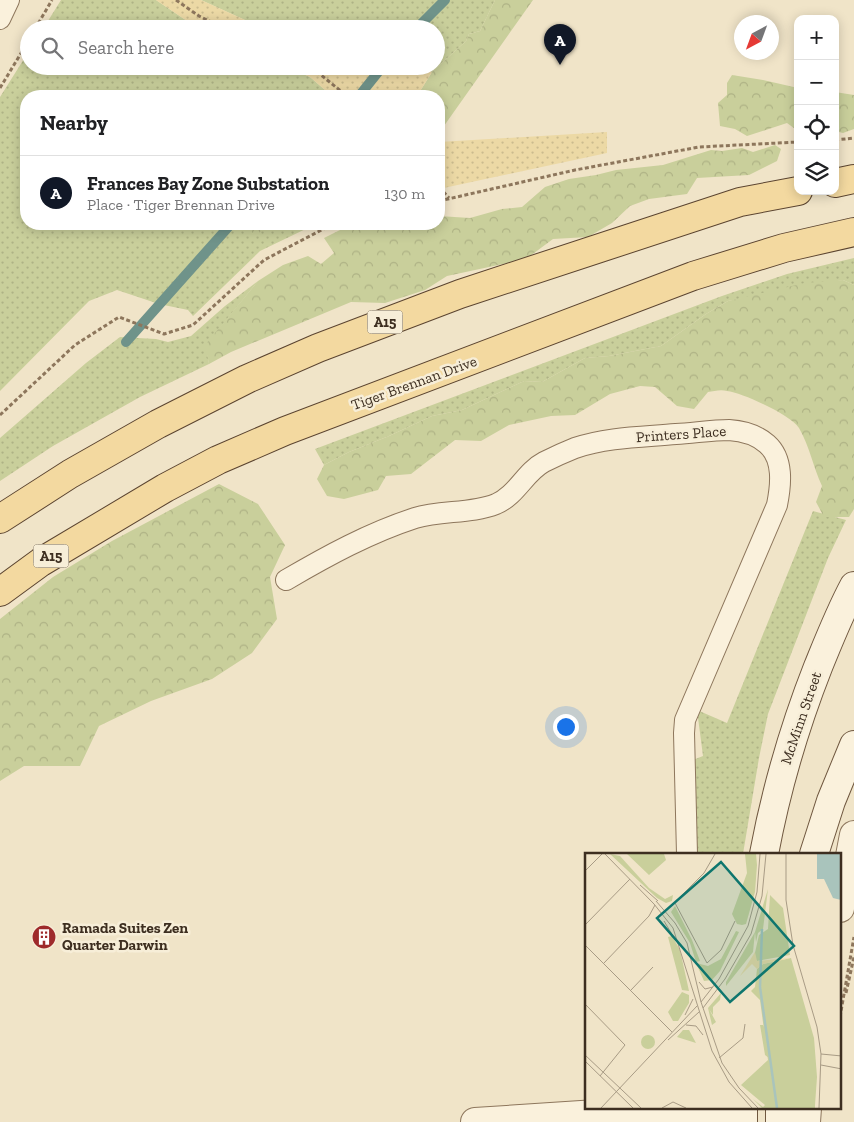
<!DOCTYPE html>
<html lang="en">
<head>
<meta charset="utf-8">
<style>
  body { margin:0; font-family:"Zilla Slab",serif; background:#f2f2f2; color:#202124 }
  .controls { position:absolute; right:15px; top:15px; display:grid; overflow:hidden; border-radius:10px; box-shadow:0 2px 12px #0003 }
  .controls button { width:45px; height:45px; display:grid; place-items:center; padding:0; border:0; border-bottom:1px solid #e0e0e0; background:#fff; color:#202124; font:25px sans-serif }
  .compass { position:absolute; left:734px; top:15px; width:45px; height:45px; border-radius:50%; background:#fff; box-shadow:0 2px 12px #0003; rotate:221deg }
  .you { position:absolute; left:565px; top:726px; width:18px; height:18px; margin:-12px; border:4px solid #fff; border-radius:50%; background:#1a73e8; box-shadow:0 0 0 8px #1a73e833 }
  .badge { display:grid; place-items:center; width:32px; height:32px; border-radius:50%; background:#111827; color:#fff; font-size:16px; font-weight:700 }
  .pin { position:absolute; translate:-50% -41px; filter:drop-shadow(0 1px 2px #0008) }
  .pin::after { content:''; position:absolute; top:26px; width:18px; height:15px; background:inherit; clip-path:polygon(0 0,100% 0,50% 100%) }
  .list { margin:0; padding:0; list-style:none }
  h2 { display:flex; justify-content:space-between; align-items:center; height:65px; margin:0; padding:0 20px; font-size:21px }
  h2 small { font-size:16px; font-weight:400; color:#757577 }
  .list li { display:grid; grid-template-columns:32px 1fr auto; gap:15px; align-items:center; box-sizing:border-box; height:75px; padding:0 20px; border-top:1px solid #e0e0e0 }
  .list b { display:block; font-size:19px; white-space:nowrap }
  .list p { margin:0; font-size:16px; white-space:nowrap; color:#757577 }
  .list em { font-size:16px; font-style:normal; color:#757577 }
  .icon { flex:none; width:28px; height:28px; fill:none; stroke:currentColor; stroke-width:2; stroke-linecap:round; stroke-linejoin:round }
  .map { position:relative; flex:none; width:854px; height:1122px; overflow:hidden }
  .search { position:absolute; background:#fff; box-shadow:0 2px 12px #0003; left:20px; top:20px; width:425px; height:55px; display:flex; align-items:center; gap:12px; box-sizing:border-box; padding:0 18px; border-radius:28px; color:#757577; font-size:19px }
  .panel { position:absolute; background:#fff; box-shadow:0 2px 12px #0003; left:20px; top:90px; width:425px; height:140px; border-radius:20px }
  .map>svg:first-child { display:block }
  .grass { fill:url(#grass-dots) }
  .forest { fill:url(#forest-crowns) }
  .sand { fill:url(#sand-dots) }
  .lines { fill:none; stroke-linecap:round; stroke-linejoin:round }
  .stream { stroke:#6f938a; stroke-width:10 }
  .lane-casing { stroke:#8d765c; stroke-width:22 }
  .street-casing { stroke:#8d765c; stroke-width:30 }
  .secondary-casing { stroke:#6f573f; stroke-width:30 }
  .primary-casing { stroke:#5b4430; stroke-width:30 }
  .path { stroke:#8d765c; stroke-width:3; stroke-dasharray:4 2.5; stroke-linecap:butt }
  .lane { stroke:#faf1dc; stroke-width:20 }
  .street { stroke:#faf1dc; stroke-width:28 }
  .secondary { stroke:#faf1dc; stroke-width:28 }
  .primary { stroke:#f3d9a0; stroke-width:28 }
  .labels { text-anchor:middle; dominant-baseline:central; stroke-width:5; stroke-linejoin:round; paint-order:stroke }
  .shield { fill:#f7eed8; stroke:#756857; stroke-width:1 }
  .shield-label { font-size:14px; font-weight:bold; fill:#3d2e20 }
  .street-label { font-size:15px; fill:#3d2e20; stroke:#f7eed8 }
  .poi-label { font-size:15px; font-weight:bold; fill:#3d2e20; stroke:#f7eed8; text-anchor:start }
  .inset-river { fill:none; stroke:#a9c4bc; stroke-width:2.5 }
  .inset-road { fill:none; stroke:#a89b85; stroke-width:1 }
  .view { fill:#0f766e; fill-opacity:0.15; stroke:#0f766e; stroke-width:2.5 }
  .inset-edge { fill:none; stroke:#3d2e20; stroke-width:2.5 }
</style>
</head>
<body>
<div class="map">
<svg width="854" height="1122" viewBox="0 0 854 1122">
  <defs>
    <pattern id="grass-dots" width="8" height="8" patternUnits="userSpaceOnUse" patternTransform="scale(1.25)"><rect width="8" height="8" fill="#c9cf9b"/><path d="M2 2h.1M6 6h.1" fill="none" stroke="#aeb285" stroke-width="1.8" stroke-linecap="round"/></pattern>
    <pattern id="forest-crowns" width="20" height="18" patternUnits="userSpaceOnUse" patternTransform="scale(1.25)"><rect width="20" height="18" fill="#c9cf9b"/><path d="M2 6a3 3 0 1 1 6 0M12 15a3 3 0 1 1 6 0" fill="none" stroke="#aeb285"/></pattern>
    <pattern id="sand-dots" width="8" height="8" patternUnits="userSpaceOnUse" patternTransform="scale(1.25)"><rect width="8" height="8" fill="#ecd9a5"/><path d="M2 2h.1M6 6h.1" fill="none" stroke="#cbbb8e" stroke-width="1.8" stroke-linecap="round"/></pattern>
  </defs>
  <rect width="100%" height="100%" fill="#f0e4c8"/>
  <!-- grass -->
  <g class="grass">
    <polygon points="61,0 156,0 199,29 43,29"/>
    <polygon points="201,0 495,0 480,31 469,34 466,41 432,72 417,66 436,66 436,29 265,29"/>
    <polygon points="29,51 29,66 285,66 310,77 332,96 26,96 26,224 316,224 260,251 193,316 188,310 159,304 117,290 89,301 0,391 0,97"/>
    <polygon points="854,258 854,285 843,280 728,301 706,314 661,346 609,356 585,358 542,382 524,381 462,410 432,416 389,436 349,452 324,465 315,449 722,296 787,274"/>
    <polygon points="258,281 206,345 209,364 140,397 53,446 0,481 0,438 86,363 120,337 156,339 168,342 191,336 225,306"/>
    <polygon points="813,511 846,520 828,558 768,714 759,758 743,854 697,854 688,762 703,756 697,710 727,723"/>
  </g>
  <!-- forest -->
  <g class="forest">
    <polygon points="495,0 533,0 439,133 439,96 417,96 432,72 466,41 469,34 480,31"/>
    <polygon points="732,75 763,80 798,88 798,131 787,123 747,136 735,129 720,126 718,103 727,95 727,83"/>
    <polygon points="835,92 854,95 854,129 843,133 835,131"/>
    <polygon points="775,145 781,149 777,161 749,175 697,178 687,194 649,199 630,206 612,223 588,237 553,239 526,259 447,276 425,290 385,303 351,302 231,352 209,364 205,345 258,281 283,265 308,256 321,264 334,253 324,238 352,224 439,224 439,216 470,218 502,209 522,207 545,187 569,179 596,175 616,170 663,165 711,150 722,151 742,148 753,152"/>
    <polygon points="236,224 268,224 256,236 240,230"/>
    <path d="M 843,280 L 854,285 L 854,509 L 849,517 L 824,517 L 816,502 L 822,486 C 813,467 810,447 799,428 C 791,415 743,393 727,391 C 721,389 714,391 708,392 L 694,409 L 677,406 L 655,387 L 640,386 L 610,394 L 575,415 L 551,416 L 509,425 L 481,441 L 455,440 L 411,474 L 386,476 L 378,490 L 344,499 L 327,496 L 317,479 L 324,465 L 349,452 L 389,436 L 432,416 L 462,410 L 524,381 L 542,382 L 585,358 L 609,356 L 661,346 L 706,314 L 728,301 L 805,283 Z"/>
    <polygon points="219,484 258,504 285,545 270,577 277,619 252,653 212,679 151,701 99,726 80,766 24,766 0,781 0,619 53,577 112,541"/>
  </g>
  <!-- sand -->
  <g class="sand">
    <polygon points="156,0 201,0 265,29 199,29"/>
    <polygon points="285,66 417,66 432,72 417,96 332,96 310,77"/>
    <polygon points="607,132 607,153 439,189 439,142"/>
  </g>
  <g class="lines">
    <!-- stream -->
    <g class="stream">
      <polyline points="416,29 445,0"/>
      <polyline points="359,96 383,66"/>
      <polyline points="126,342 231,224"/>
    </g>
    <defs>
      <g id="lane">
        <polyline points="0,19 9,0"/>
        <path d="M 286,580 C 327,556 369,533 415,518 C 441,510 471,514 496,504 C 517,495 525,472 544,462 C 554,457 565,452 575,448 C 607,437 643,437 676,434 C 694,433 712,430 729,430 C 743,431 757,435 767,444 C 784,459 781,485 777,505 L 685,720 L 684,733 L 687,854"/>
      </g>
      <g id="street">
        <polyline points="840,908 854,835"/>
        <polyline points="475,1122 612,1113 743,1109"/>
        <polyline points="806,1122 807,1108"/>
      </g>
      <g id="secondary">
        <path d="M 764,854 C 776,790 794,728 818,667 C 829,640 840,612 854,586"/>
        <polyline points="814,854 831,801 854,745"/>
        <polyline points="743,1108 743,1122"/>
        <polyline points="780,1108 780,1122"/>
      </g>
      <g id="primary">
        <polyline points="835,183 854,179"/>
        <polyline points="0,519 70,474 158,424 247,379 318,348 460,294 603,247 740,202 798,191"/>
        <polyline points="0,592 41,562 165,488 218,460 285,431 693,276 784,248 854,232"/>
      </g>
    </defs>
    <!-- lane casing -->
    <use href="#lane" class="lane-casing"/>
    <!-- street casing -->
    <use href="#street" class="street-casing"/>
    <!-- secondary casing -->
    <use href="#secondary" class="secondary-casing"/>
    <!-- primary casing -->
    <use href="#primary" class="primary-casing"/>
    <!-- path -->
    <g class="path">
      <polyline points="176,0 199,16 225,29"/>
      <polyline points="35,29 52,0"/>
      <polyline points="305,66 316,71 347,96"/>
      <polyline points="0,88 29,40"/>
      <polyline points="835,140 854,138"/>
      <polyline points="439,187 449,198"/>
      <polyline points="439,201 575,170 699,147 798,142"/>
      <polyline points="0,415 75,345 119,317 164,334 193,325 264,260 333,224"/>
      <polyline points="846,993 854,957"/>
      <polyline points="840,1017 854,937"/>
    </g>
    <!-- lane -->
    <use href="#lane" class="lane"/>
    <!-- street -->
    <use href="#street" class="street"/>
    <!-- secondary -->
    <use href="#secondary" class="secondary"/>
    <!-- primary -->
    <use href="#primary" class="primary"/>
  </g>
  <!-- icons -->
  <defs>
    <symbol id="building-disc" viewBox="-11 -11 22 22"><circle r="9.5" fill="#9e2a2b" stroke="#f7eed8"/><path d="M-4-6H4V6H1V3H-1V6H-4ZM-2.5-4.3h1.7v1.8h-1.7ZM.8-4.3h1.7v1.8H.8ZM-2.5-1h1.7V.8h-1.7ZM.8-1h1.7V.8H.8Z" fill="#fff"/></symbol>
  </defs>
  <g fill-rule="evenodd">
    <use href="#building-disc" x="30" y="923" width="28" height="28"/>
  </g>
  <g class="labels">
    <!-- shield labels -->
    <g class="shield">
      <rect x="367.5" y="310.5" width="35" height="23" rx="4"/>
      <rect x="33.5" y="544.5" width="35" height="23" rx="4"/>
    </g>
    <g class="shield-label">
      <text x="385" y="322">A15</text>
      <text x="51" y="556">A15</text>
    </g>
    <!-- street labels -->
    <g class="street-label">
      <text transform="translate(414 383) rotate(-20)">Tiger Brennan Drive</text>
      <text transform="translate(681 434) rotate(-4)">Printers Place</text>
      <text transform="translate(801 718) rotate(-71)">McMinn Street</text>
    </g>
    <!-- poi labels -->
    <g class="poi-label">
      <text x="62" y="928">Ramada Suites Zen<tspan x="62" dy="17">Quarter Darwin</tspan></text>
    </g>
  </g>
  <!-- overview -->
  <g transform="translate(585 853)">
    <rect width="256" height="256" fill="#f0e4c8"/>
    <path d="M 25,1 L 35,3 L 64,35 L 80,46 L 88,42 L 87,48 L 81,50 L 72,45 ZM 42,1 L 79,1 L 81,7 L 64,22 ZM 183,36 L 178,76 L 173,80 L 171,89 L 170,79 ZM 185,42 L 198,55 L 205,102 L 172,108 L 169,104 L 174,82 L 183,76 ZM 90,53 L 107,87 L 115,108 L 111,109 L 105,90 L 86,59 ZM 87,83 L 95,97 L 104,138 L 97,137 L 83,84 ZM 206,105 L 229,185 L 232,224 L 230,252 L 230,255 L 177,255 L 168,246 L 178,254 L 180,252 L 156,232 L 183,207 L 175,147 L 166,138 L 170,134 L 172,116 L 178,111 Z" fill="#c9cf9b"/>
    <path d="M 160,1 L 171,1 L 172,12 L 170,39 L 161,71 L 157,72 L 152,71 L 147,61 L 162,20 ZM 151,78 L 154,79 L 135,118 L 127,127 L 119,128 L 111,110 L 123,113 L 136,106 ZM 170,79 L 168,99 L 141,133 L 141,129 ZM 97,139 L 104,142 L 104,150 L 93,168 L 88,168 L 83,159 ZM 175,172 L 178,172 L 183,181 L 184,205 L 180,202 ZM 98,177 L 104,177 L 111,190 L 92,184 Z" fill="#c9cf9b"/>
    <path d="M 170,99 L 172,108 L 206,105 L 178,111 L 172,116 L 167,111 L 155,123 Z" fill="#ecd9a5"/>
    <path d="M56 189a7 7 0 1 1 14 0a7 7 0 1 1-14 0Z" fill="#c9cf9b"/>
    <path d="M 136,140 L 135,147 L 128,154 L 128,162 L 124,156 L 131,169 L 127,172 L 123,155 Z" fill="#c9cf9b"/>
    <path d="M 232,1 L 256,1 L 256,47 L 248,45 L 239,26 L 232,26 Z" fill="#a9c4bc"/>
    <path class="inset-river" d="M 177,76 L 175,134 L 192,255"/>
    <path class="inset-road" d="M 20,1 L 69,51 L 88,75 L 127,198 L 144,229 L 167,255M 201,1 L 201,47 L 208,92 L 232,174 L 236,201 L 234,255M 0,18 L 17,1M 55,32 L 73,48M 71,48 L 90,70 L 102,90 L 116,149 L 137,210 L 154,235 L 173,255M 90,50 L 122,110 L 136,97 L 150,68M 79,60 L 119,20 L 130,1M 79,68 L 91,88M 0,72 L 45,26M 0,92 L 87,179M 19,110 L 64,63 L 70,52M 114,129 L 120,136 L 128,134M 46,137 L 68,114M 116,149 L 134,126 L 163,73 L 172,39 L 175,1M 0,151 L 40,192 L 15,223M 118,155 L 140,126 L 166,81 L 177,43 L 181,1M 100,162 L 108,146M 101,172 L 111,173 L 118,182M 83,187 L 114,159M 236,201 L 257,203M 0,202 L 56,255M 134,205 L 158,185 L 160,171M 0,208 L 48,255M 236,212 L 257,216M 16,255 L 112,153M 77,255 L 88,249 L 101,255"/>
    <path class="view" d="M 136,9 L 209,93 L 145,149 L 72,65 Z"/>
    <rect width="256" height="256" class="inset-edge"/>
  </g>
</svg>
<div class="controls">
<button>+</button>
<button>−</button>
<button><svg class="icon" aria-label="locate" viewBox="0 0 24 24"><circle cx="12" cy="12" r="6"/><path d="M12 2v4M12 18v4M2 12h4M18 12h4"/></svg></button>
<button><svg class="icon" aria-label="layers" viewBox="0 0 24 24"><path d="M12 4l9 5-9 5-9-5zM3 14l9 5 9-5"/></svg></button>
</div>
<svg class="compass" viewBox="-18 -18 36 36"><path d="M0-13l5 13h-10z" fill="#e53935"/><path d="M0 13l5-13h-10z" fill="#757577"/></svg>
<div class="you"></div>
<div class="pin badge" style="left:560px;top:65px">A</div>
<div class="search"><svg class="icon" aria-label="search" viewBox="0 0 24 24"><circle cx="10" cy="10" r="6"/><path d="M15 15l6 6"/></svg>Search here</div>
<section class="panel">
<h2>Nearby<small></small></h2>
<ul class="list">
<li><span class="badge">A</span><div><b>Frances Bay Zone Substation</b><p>Place · Tiger Brennan Drive</p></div><em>130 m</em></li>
</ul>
</section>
</div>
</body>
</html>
